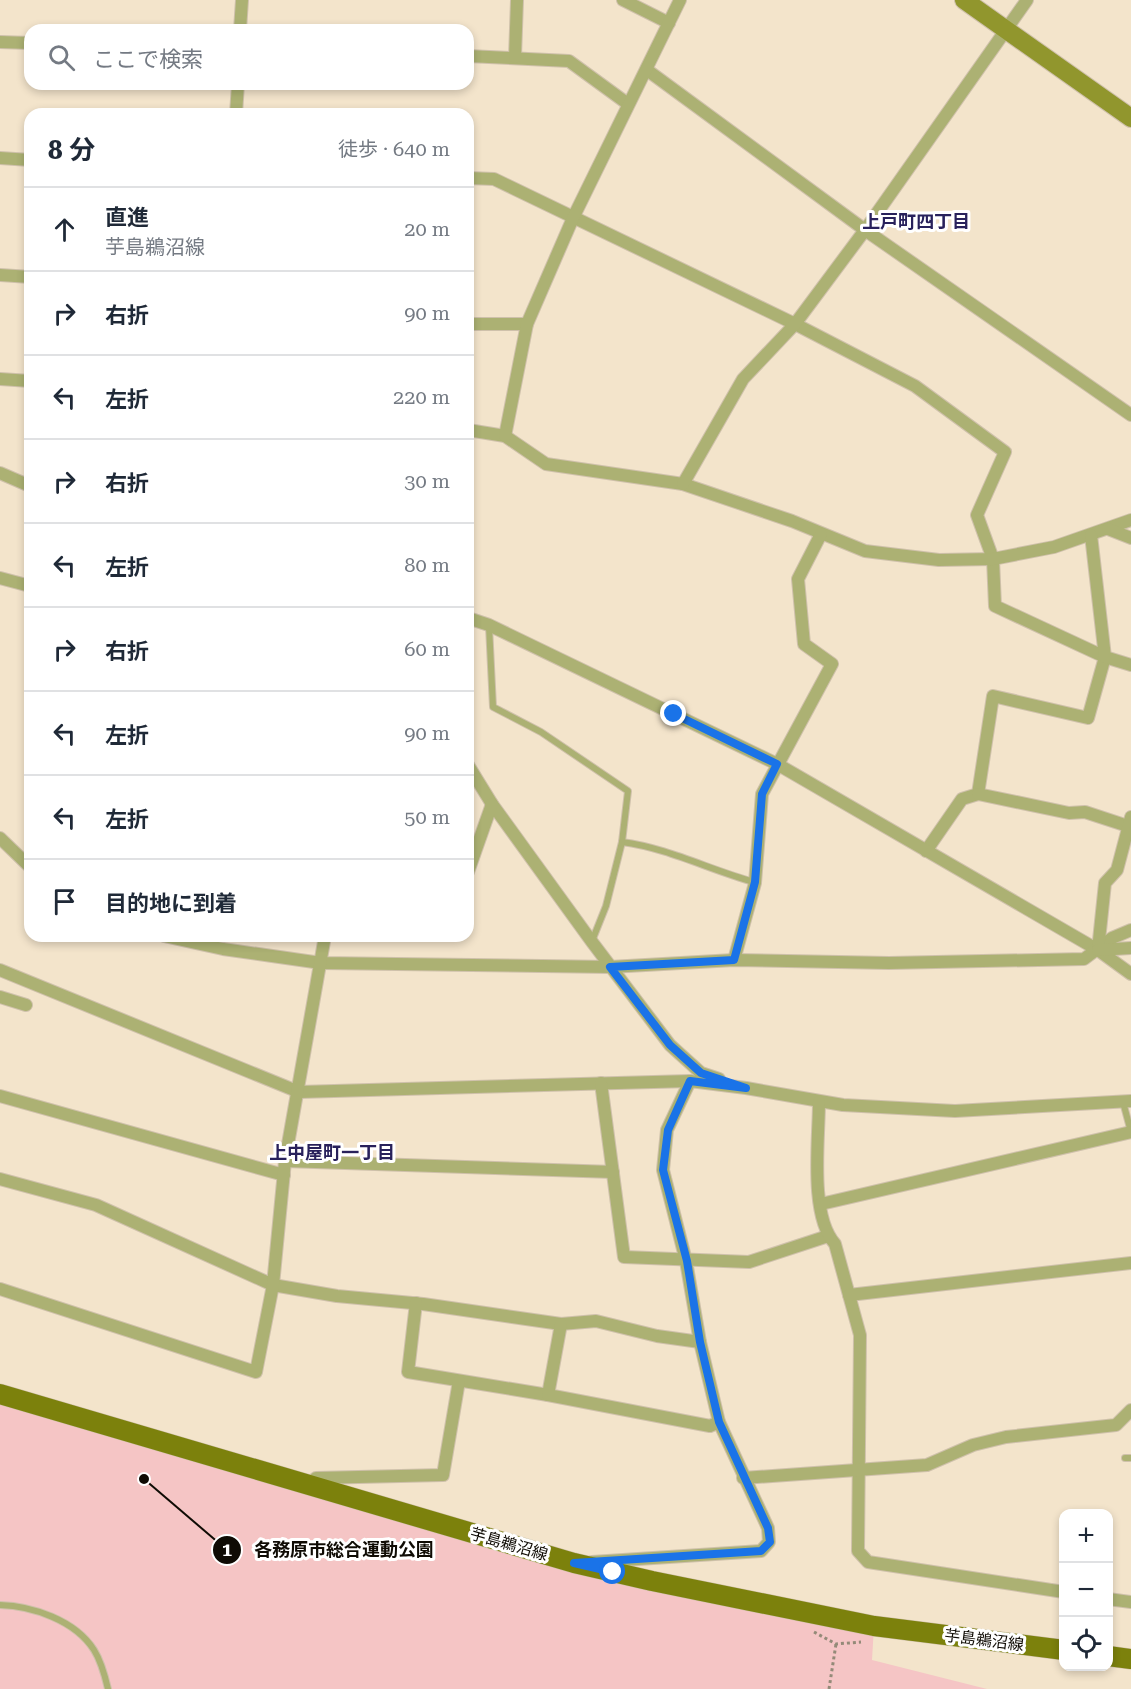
<!DOCTYPE html>
<html lang="ja">
<head>
<meta charset="utf-8">
<style>
  body { margin:0; font-family:"Roboto Serif","Noto Sans JP",serif; background:#f6f6f7; color:#1f2937 }
  .controls { position:absolute; right:18px; bottom:18px; display:grid; overflow:hidden; border-radius:12px; box-shadow:0 3px 9px #0003 }
  .controls button { width:54px; height:54px; display:grid; place-items:center; padding:0; border:0; border-bottom:2px solid #e0e1e3; background:#fff; color:#1f2937; font:30px sans-serif }
  .stop { position:absolute; width:18px; height:18px; margin:-14px; border:4px solid #1a73e8; border-radius:50%; background:#fff }
  .stop.end { background:#1a73e8; border-color:#fff; box-shadow:0 2px 6px #0008 }
  .list { margin:0; padding:0; list-style:none }
  h2 { display:flex; justify-content:space-between; align-items:center; height:78px; margin:0; padding:0 24px; font-size:26px }
  h2 small { font-size:20px; font-weight:400; color:#747a83 }
  .list li { display:grid; grid-template-columns:39px 1fr auto; gap:18px; align-items:center; box-sizing:border-box; height:84px; padding:0 24px; border-top:2px solid #e0e1e3 }
  .list b { display:block; font-size:22px; white-space:nowrap }
  .list p { margin:0; font-size:20px; white-space:nowrap; color:#747a83 }
  .list em { font-size:20px; font-style:normal; color:#747a83 }
  .icon { flex:none; width:33px; height:33px; fill:none; stroke:currentColor; stroke-width:2; stroke-linecap:round; stroke-linejoin:round }
  .map { position:relative; flex:none; width:1131px; height:1689px; overflow:hidden }
  .search { position:absolute; background:#fff; box-shadow:0 3px 9px #0003; left:24px; top:24px; width:450px; height:66px; display:flex; align-items:center; gap:15px; box-sizing:border-box; padding:0 21px; border-radius:18px; color:#747a83; font-size:22px }
  .panel { position:absolute; background:#fff; box-shadow:0 3px 9px #0003; left:24px; top:108px; width:450px; height:834px; border-radius:18px }
  .map>svg:first-child { display:block }
  .green { fill:#f5c5c5 }
  .lines { fill:none; stroke-linecap:round; stroke-linejoin:round }
  .lane-casing { stroke:#cfc1ab; stroke-width:8 }
  .street-casing { stroke:#cfc1ab; stroke-width:14 }
  .secondary-casing { stroke:#cfc1ab; stroke-width:20 }
  .primary-casing { stroke:#cfc1ab; stroke-width:21 }
  .path { stroke:#948a78; stroke-width:3; stroke-dasharray:3 3; stroke-linecap:butt }
  .lane { stroke:#acb173; stroke-width:6 }
  .street { stroke:#acb173; stroke-width:12 }
  .secondary { stroke:#91962d; stroke-width:18 }
  .primary { stroke:#7c810c; stroke-width:20 }
  .route { stroke:#1a73e8; stroke-width:8 }
  .labels { text-anchor:middle; dominant-baseline:central; stroke-width:6; stroke-linejoin:round; paint-order:stroke }
  .street-label { font-size:16px; fill:#0f0b04; stroke:#fff }
  .neighbourhood-label { font-size:18px; font-weight:bold; fill:#28215b; stroke:#fff }
  .leader { fill:none; stroke:#0f0b04; stroke-width:2 }
  .callout-dot { fill:#0f0b04; stroke:#fff; stroke-width:2 }
  .mark-label { font-size:18px; text-anchor:middle; font-weight:bold; fill:#fff }
  .callout-label { font-size:18px; text-anchor:middle; font-weight:bold; fill:#0f0b04; stroke:#fff; stroke-width:6; stroke-linejoin:round; paint-order:stroke }
</style>
</head>
<body>
<div class="map">
<svg width="1131" height="1689" viewBox="0 0 1131 1689">
  <rect width="100%" height="100%" fill="#f3e4cb"/>
  <!-- green -->
  <polygon class="green" points="0,1394 574,1563 874,1626 872,1660 987,1689 0,1689"/>
  <g class="lines">
    <defs>
      <g id="lane">
        <path d="M 489,626 L 493,707 L 541,732 L 628,791 L 622,842 C 668,848 710,870 754,882"/>
        <polyline points="592,941 606,906 622,842"/>
        <polyline points="1123,1102 1131,1132"/>
        <polyline points="1125,1458 1131,1458"/>
        <path d="M 0,1605 C 32,1606 75,1620 94,1650 C 101,1661 105,1676 108,1689"/>
      </g>
      <g id="street">
        <polyline points="623,0 669,23"/>
        <polyline points="240,30 242,0"/>
        <polyline points="0,42 30,43"/>
        <polyline points="468,56 569,61 628,104"/>
        <polyline points="515,57 517,0"/>
        <polyline points="647,70 865,230 1131,415"/>
        <polyline points="236,114 238,84"/>
        <polyline points="0,158 30,160"/>
        <polyline points="468,178 494,179 795,324 915,386 1005,452 977,515 993,559 995,606 1105,657 1088,718 993,696 978,794 962,799 926,851"/>
        <polyline points="0,275 30,277"/>
        <polyline points="468,324 527,324"/>
        <polyline points="0,379 30,381"/>
        <polyline points="468,430 505,436 546,464 683,484 792,521 865,551 939,560 993,559 1054,547 1131,520"/>
        <polyline points="505,436 527,324 573,218 680,0"/>
        <polyline points="0,473 30,486"/>
        <polyline points="683,484 743,379 795,324 865,230 1027,0"/>
        <polyline points="1108,529 1131,538"/>
        <polyline points="1091,535 1105,657 1131,665"/>
        <polyline points="0,578 30,586"/>
        <polyline points="468,618 489,625 777,764 1098,950 1131,974"/>
        <polyline points="468,765 492,804 592,942 670,1045 701,1073 719,1079"/>
        <polyline points="978,794 1069,813 1085,812 1131,827"/>
        <polyline points="0,838 30,867"/>
        <polyline points="468,872 492,804"/>
        <polyline points="164,936 223,949 321,963 610,967 734,960 889,963 1084,959 1112,938 1131,930"/>
        <polyline points="1098,950 1105,883 1117,870 1131,817"/>
        <polyline points="1098,950 1131,948"/>
        <polyline points="734,960 755,883 762,794 832,664 804,644 798,579 821,534"/>
        <polyline points="0,970 299,1092 690,1081 746,1088 843,1105 955,1111 1131,1101"/>
        <polyline points="0,997 26,1005"/>
        <polyline points="601,1083 624,1257 749,1262 828,1236"/>
        <polyline points="0,1096 284,1175"/>
        <path d="M 819,1102 C 819,1139 809,1215 835,1244 L 860,1335 L 858,1551 L 868,1562 L 1064,1592"/>
        <polyline points="285,1161 613,1172"/>
        <polyline points="0,1179 96,1205 273,1285 337,1296 423,1304 561,1324 596,1321 657,1336 700,1342"/>
        <polyline points="821,1204 1131,1132"/>
        <polyline points="0,1289 256,1372 273,1285 285,1161 325,936"/>
        <polyline points="849,1295 1131,1263"/>
        <polyline points="416,1303 408,1372 548,1395"/>
        <polyline points="561,1324 548,1395 710,1426 719,1422"/>
        <polyline points="743,1478 927,1465 973,1445 1006,1437 1116,1425 1131,1410"/>
        <polyline points="309,1485 316,1478 443,1475 459,1381"/>
        <polyline points="592,1562 761,1551 769,1542 768,1528 719,1422 700,1342 686,1261 663,1170 667,1130 690,1081"/>
        <polyline points="1108,1599 1131,1602"/>
      </g>
      <polyline id="secondary" points="964,0 1131,118"/>
      <g id="primary">
        <polyline points="0,1394 574,1563 652,1581 874,1626 1064,1650"/>
        <polyline points="1108,1656 1131,1659"/>
      </g>
    </defs>
    <!-- lane casing -->
    <use href="#lane" class="lane-casing"/>
    <!-- street casing -->
    <use href="#street" class="street-casing"/>
    <!-- secondary casing -->
    <use href="#secondary" class="secondary-casing"/>
    <!-- primary casing -->
    <use href="#primary" class="primary-casing"/>
    <!-- path -->
    <g class="path">
      <polyline points="814,1632 836,1644 861,1642"/>
      <polyline points="829,1689 836,1644"/>
    </g>
    <!-- lane -->
    <use href="#lane" class="lane"/>
    <!-- street -->
    <use href="#street" class="street"/>
    <!-- secondary -->
    <use href="#secondary" class="secondary"/>
    <!-- primary -->
    <use href="#primary" class="primary"/>
  </g>
  <g class="lines">
    <!-- route -->
    <polyline class="route" points="613,1572 574,1563 761,1551 770,1542 768,1528 719,1422 700,1342 687,1261 663,1170 668,1130 690,1081 746,1088 701,1073 670,1045 610,967 734,960 755,882 762,794 777,764 674,714"/>
  </g>
  <g class="labels">
    <!-- street labels -->
    <g class="street-label">
      <text transform="translate(509 1544) rotate(16)">芋島鵜沼線</text>
      <text transform="translate(984 1640) rotate(7)">芋島鵜沼線</text>
    </g>
    <!-- neighbourhood labels -->
    <g class="neighbourhood-label">
      <text x="916" y="221">上戸町四丁目</text>
      <text x="332" y="1152">上中屋町一丁目</text>
    </g>
  </g>
  <!-- callouts -->
  <path class="leader" d="M144 1479L227 1550"/>
  <g class="callout-dot">
    <circle cx="144" cy="1479" r="6"/>
    <circle cx="227" cy="1550" r="15"/>
  </g>
  <g class="mark-label">
    <text x="227" y="1556">1</text>
  </g>
  <g class="callout-label">
    <text x="344" y="1556">各務原市総合運動公園</text>
  </g>
</svg>
<div class="controls">
<button>+</button>
<button>−</button>
<button><svg class="icon" aria-label="locate" viewBox="0 0 24 24"><circle cx="12" cy="12" r="6"/><path d="M12 2v4M12 18v4M2 12h4M18 12h4"/></svg></button>
</div>
<div class="stop" style="left:613px;top:1572px"></div>
<div class="stop end" style="left:674px;top:714px"></div>
<div class="search"><svg class="icon" aria-label="search" viewBox="0 0 24 24"><circle cx="10" cy="10" r="6"/><path d="M15 15l6 6"/></svg>ここで検索</div>
<section class="panel">
<h2>8 分<small>徒歩 · 640 m</small></h2>
<ul class="list">
<li><svg class="icon" aria-label="ahead" viewBox="0 0 24 24"><path d="M12 20V5M6 11l6-6 6 6"/></svg><div><b>直進</b><p>芋島鵜沼線</p></div><em>20 m</em></li>
<li><svg class="icon" aria-label="right" viewBox="0 0 24 24"><path d="M7 20v-9h11M14 6l5 5-5 5"/></svg><div><b>右折</b></div><em>90 m</em></li>
<li><svg class="icon" aria-label="left" viewBox="0 0 24 24"><path d="M17 20v-9H6M10 6l-5 5 5 5"/></svg><div><b>左折</b></div><em>220 m</em></li>
<li><svg class="icon" aria-label="right" viewBox="0 0 24 24"><path d="M7 20v-9h11M14 6l5 5-5 5"/></svg><div><b>右折</b></div><em>30 m</em></li>
<li><svg class="icon" aria-label="left" viewBox="0 0 24 24"><path d="M17 20v-9H6M10 6l-5 5 5 5"/></svg><div><b>左折</b></div><em>80 m</em></li>
<li><svg class="icon" aria-label="right" viewBox="0 0 24 24"><path d="M7 20v-9h11M14 6l5 5-5 5"/></svg><div><b>右折</b></div><em>60 m</em></li>
<li><svg class="icon" aria-label="left" viewBox="0 0 24 24"><path d="M17 20v-9H6M10 6l-5 5 5 5"/></svg><div><b>左折</b></div><em>90 m</em></li>
<li><svg class="icon" aria-label="left" viewBox="0 0 24 24"><path d="M17 20v-9H6M10 6l-5 5 5 5"/></svg><div><b>左折</b></div><em>50 m</em></li>
<li><svg class="icon" aria-label="arrive" viewBox="0 0 24 24"><path d="M6 21V4h12l-3 4 3 4H6"/></svg><div><b>目的地に到着</b></div></li>
</ul>
</section>
</div>
</body>
</html>
